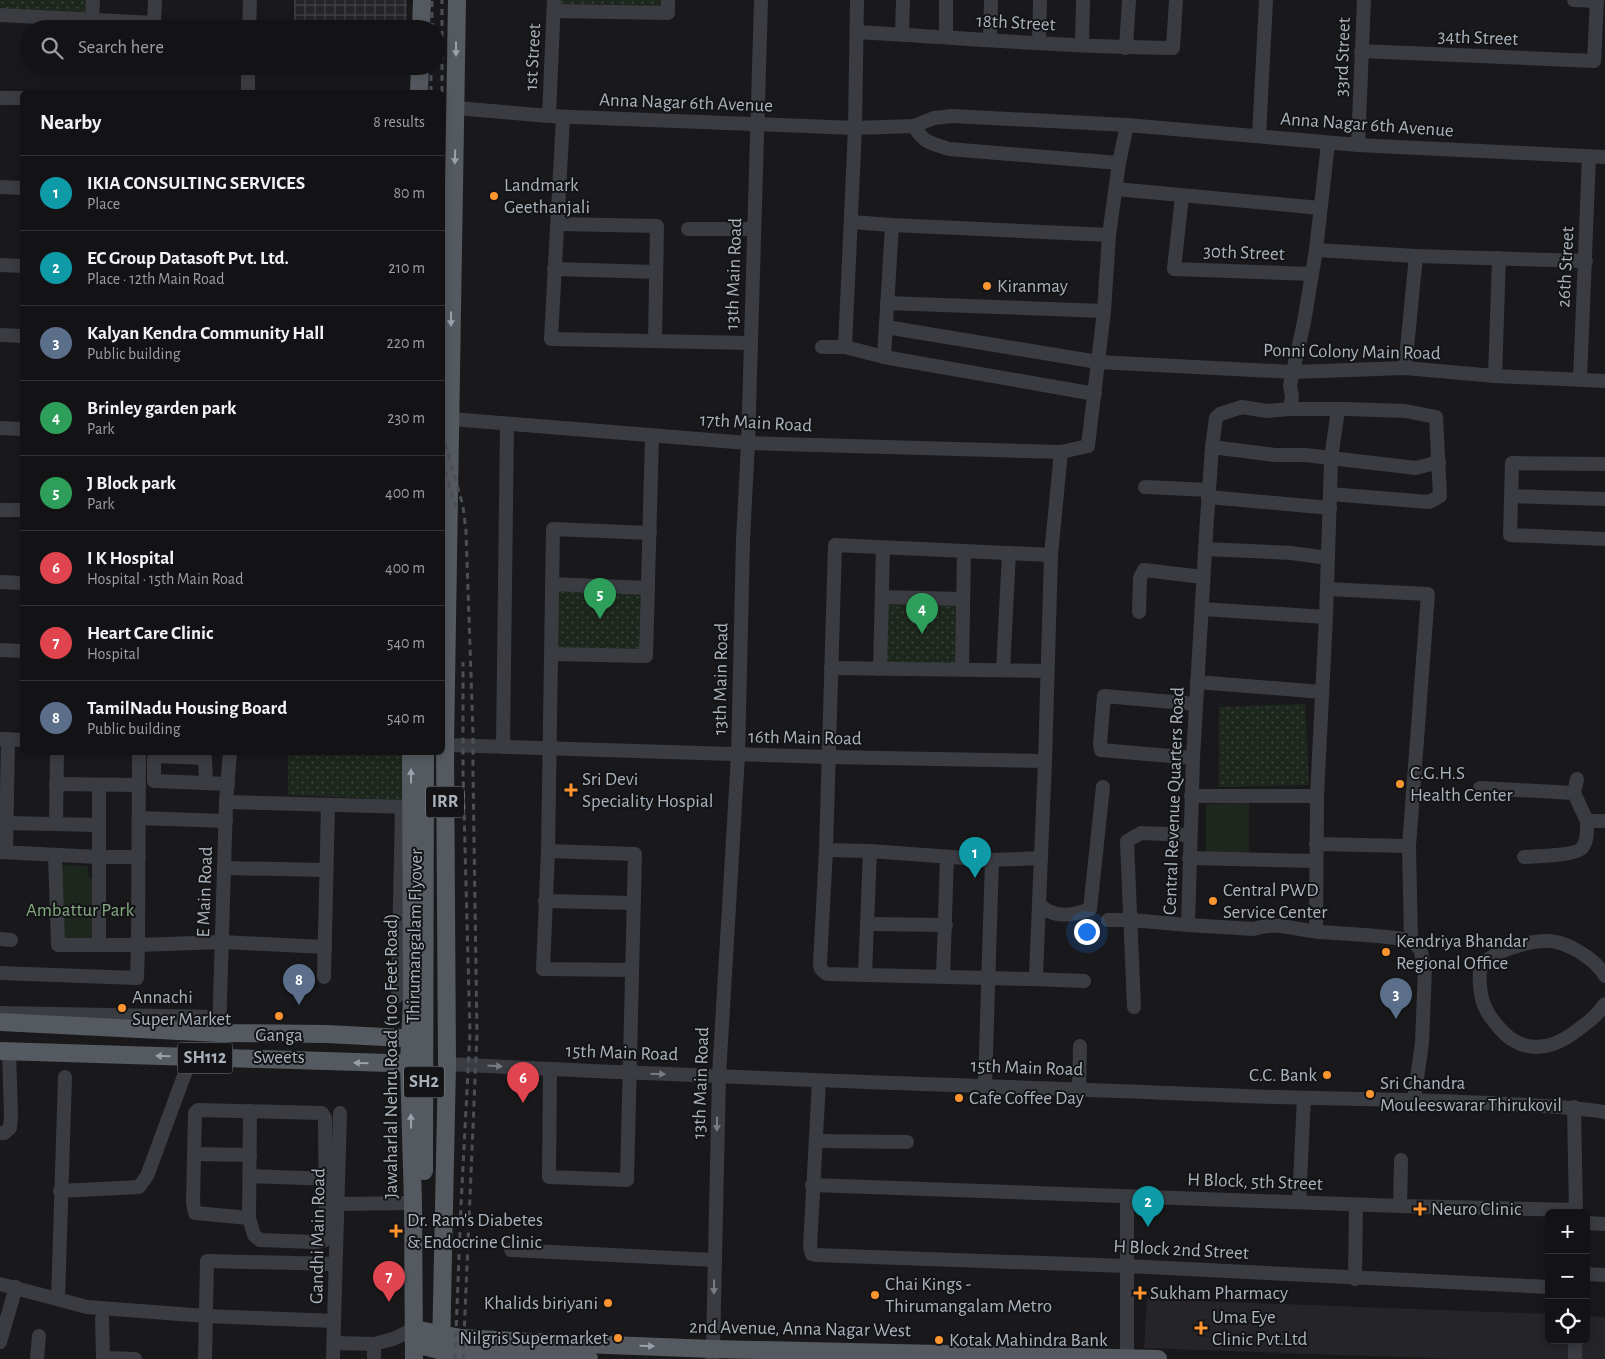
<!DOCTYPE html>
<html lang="en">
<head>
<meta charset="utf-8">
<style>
  body { margin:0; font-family:"Alegreya Sans",sans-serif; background:#202022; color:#f1f3f6 }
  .controls { position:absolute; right:15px; bottom:15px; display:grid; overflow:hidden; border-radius:8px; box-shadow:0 2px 8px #0003 }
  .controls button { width:45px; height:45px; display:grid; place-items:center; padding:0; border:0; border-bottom:1px solid #323234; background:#131315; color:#f1f3f6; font:25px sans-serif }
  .you { position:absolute; left:1086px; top:931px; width:18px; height:18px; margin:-12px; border:4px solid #fff; border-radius:50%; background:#1a73e8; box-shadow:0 0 0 8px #1a73e833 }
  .badge { display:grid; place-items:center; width:32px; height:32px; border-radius:50%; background:#b45309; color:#fff; font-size:16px; font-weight:700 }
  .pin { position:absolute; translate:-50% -41px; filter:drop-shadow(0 1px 2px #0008) }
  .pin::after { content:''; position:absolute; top:26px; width:18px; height:15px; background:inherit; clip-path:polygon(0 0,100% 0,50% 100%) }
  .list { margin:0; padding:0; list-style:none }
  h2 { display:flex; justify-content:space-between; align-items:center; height:65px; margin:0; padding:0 20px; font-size:21px }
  h2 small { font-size:16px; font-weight:400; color:#9d9ea0 }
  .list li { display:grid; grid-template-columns:32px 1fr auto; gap:15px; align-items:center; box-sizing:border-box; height:75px; padding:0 20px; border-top:1px solid #323234 }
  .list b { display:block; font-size:19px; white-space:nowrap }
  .list p { margin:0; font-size:16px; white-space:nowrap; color:#9d9ea0 }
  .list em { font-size:16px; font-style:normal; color:#9d9ea0 }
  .icon { flex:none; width:28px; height:28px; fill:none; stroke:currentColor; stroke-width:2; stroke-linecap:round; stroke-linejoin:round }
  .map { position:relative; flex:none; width:1605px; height:1359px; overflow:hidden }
  .search { position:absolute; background:#131315; box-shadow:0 2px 8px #0003; left:20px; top:20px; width:425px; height:55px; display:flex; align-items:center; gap:12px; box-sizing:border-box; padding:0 18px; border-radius:28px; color:#9d9ea0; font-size:19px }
  .panel { position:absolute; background:#131315; box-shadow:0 2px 8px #0003; left:20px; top:90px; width:425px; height:665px; border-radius:8px }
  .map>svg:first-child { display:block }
  .built { fill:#252529 }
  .industrial { fill:url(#industrial-grid) }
  .green { fill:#1e271e }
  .park { fill:url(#park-dots) }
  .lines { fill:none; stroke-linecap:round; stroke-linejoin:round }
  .minor { stroke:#3a3c41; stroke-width:14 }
  .major { stroke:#555a60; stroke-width:18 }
  .rail { stroke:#4c5056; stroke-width:3; stroke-dasharray:6 5; stroke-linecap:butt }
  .oneway { fill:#99a1aa }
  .oneway2 { fill:#787d85 }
  .poi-dot { fill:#ff952e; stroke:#141417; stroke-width:2 }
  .labels { text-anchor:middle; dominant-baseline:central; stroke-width:4; stroke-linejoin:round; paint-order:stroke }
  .shield { fill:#141417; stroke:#7d838a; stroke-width:1 }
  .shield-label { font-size:18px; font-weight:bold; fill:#aab3bc }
  .street-label { font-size:19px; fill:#aab3bc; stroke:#141417 }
  .poi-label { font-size:19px; fill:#aab3bc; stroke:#141417; text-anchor:start }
  .park-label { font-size:19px; fill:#84a980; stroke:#141417 }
</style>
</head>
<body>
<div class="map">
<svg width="1605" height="1359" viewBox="0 0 1605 1359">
  <defs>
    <pattern id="industrial-grid" width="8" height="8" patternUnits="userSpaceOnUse" patternTransform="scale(1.25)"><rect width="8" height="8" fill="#252529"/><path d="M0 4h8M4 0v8" fill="none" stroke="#424246"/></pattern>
    <pattern id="park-dots" width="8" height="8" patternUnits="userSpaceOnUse" patternTransform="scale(1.25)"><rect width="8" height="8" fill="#1e271e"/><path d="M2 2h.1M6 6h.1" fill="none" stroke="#3c443d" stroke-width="1.8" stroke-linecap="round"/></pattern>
  </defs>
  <rect width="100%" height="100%" fill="#19191c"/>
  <!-- built -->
  <polygon class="built" points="1147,1299 1549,1314 1549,1340 1586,1340 1586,1316 1605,1317 1605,1359 1457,1359 1144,1348"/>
  <!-- industrial -->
  <rect class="industrial" x="294" y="0" width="113" height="29"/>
  <!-- green -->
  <g class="green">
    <polygon points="1249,803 1249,856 1206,855 1206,804"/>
    <polygon points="61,865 88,866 89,878 101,879 99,941 60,941"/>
  </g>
  <!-- park -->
  <g class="park">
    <polygon points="0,0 87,0 87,16 0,11"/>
    <polygon points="554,0 663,0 661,13 554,3"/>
    <polygon points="552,584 648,588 646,656 552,654"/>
    <polygon points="882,597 963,599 962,669 880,669"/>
    <polygon points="1305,704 1309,785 1219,787 1219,707"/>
    <polygon points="288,753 405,753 406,800 288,795"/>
  </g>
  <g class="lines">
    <!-- minor -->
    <g class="minor">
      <polyline points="857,0 855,128 845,347 884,357 1095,394"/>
      <polyline points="1574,0 1597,1"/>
      <polyline points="554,11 668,13 668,0"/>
      <polyline points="0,15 154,23 155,0"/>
      <polyline points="92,20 93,0"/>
      <polyline points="249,29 250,0"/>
      <path d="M 857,32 C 962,38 1067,47 1173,48 L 1176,0"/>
      <polyline points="902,35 903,0"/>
      <polyline points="946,37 946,0"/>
      <polyline points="990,40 991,0"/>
      <polyline points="1039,43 1040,0"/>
      <polyline points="1082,45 1083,0"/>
      <polyline points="1126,48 1129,0"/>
      <polyline points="1361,51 1594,61 1597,0"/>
      <polyline points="248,92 248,66"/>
      <polyline points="0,98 22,98"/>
      <path d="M 456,108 L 549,116 L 855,128 L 914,126 C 923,143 932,143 949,149 L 1119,163 L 1127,125 L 1358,145 L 1605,157"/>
      <polyline points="549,116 554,0"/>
      <polyline points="563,117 551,339 751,343"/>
      <polyline points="914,126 934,118 952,116 1127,125"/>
      <polyline points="1259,136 1266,0"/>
      <path d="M 1328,143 L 1316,250 L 1304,322 L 1290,385 L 1292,397 L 1290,409 L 1267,411 L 1242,407 L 1220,414 L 1216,418 L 1212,447 L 1206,534 L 1193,758 L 1188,925 L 1254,929 C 1276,921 1296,930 1319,932 C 1349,934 1380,935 1411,940 L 1420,949 L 1425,968 L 1422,1043 L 1414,1099"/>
      <polyline points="1358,145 1364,0"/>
      <polyline points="0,187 22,188"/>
      <polyline points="1116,189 1320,208"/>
      <polyline points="1182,196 1174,269 1312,274"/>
      <polyline points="851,222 892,225 1109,235"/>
      <polyline points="558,224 657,226 655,341"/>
      <polyline points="688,229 754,229"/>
      <polyline points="1316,250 1416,256 1586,261"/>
      <polyline points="0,265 22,266"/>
      <polyline points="554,269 656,272"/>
      <polyline points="887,303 1104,311"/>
      <polyline points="886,327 1098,362 1293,372 1405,368 1495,376 1605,381"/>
      <polyline points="0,335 22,336"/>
      <polyline points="822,347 845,347"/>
      <polyline points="884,357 892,225"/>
      <polyline points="1405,368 1416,256"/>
      <polyline points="1495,376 1499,258"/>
      <polyline points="1580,380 1589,156"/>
      <polyline points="1290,409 1346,409 1405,411 1436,417 1440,496 1429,502 1330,494 1326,617"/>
      <polyline points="451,419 748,443 1061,452"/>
      <polyline points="0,428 22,429"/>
      <polyline points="1212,447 1275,455 1305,455 1416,468 1439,462"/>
      <polyline points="1605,464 1512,463 1510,535 1605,539"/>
      <polyline points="1145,487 1209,490"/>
      <polyline points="1330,494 1331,459 1338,409"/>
      <polyline points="1511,496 1605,499"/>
      <polyline points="1208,497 1330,508"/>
      <polyline points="0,510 22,510"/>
      <polyline points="1205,549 1291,553 1328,558"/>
      <path d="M 1051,555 L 835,545 L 826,850 L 820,963 C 820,969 822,971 827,974 L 1029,979 L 1032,979 L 1036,975 L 1045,761 L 1051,555 L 1061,452 L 1088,446 L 1104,311 L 1109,235 L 1119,163"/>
      <polyline points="0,582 22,583"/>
      <polyline points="552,584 648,588"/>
      <polyline points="1327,589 1428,594 1409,846"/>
      <polyline points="882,597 963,599"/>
      <polyline points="1202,609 1326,617 1317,796 1316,931"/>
      <polyline points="1139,612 1140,578 1144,570 1203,577"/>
      <polyline points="0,650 22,651"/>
      <polyline points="552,654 646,656 652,436"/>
      <polyline points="831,668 1047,671"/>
      <polyline points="880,669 883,548"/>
      <polyline points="962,669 964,551"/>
      <polyline points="1003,670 1009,553"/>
      <polyline points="1197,682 1322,692"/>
      <polyline points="1,739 22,740"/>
      <polyline points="445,745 828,757 1045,761"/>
      <polyline points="503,747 507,424"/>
      <polyline points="139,752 138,945 222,942 325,947"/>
      <polyline points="1193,758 1101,750 1100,743 1104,696 1196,704"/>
      <polyline points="206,783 205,758 156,756 154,758 154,781 156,781 228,784"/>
      <polyline points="56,784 139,785"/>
      <polyline points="99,785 99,945"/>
      <polyline points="1480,788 1574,793 1587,821 1605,821"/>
      <polyline points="1574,793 1577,779"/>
      <polyline points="1191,796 1317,796"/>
      <polyline points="226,802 410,807"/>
      <polyline points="139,818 226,821"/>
      <polyline points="7,823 98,825"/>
      <polyline points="56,824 57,752"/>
      <polyline points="1316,844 1409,846 1411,940"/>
      <polyline points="826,850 870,851 992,860 1041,858"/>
      <polyline points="548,851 635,854 627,1180 549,1177 550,1070"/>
      <polyline points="0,852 98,857 139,857"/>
      <polyline points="6,852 8,739"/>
      <path d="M 1524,857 C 1536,856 1575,856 1582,848 C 1588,841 1587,829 1587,821"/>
      <polyline points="1189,858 1316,861"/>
      <polyline points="224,868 326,870"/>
      <polyline points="545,901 634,903"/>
      <path d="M 1039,904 C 1053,919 1072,916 1090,909 L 1103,787"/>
      <polyline points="1108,920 1131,920 1188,925"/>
      <polyline points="868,924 946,925"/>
      <polyline points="0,939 11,940"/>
      <polyline points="632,970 543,969 548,851 553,529 650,533"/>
      <polyline points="0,973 137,978 138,945 58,945 55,855"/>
      <polyline points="865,974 870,851"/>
      <polyline points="943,976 947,857"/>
      <path d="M 1605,976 C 1596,959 1565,940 1546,941 C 1529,941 1488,952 1481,968 C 1478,975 1480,986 1481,994 C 1483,1006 1488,1015 1496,1024 C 1518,1053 1547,1053 1575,1032 C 1587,1023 1597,1016 1605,1004"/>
      <polyline points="324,977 328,805"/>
      <polyline points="1032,979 1084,981"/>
      <polyline points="398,996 402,807"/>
      <polyline points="1134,1007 1127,841 1141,833 1190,835"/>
      <polyline points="0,1013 220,1017"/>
      <polyline points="219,1033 226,802 230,752"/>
      <path d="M 447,1064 C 712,1078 978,1085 1244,1096 C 1326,1099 1407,1099 1489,1103 C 1528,1105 1566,1106 1605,1112"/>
      <polyline points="819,1081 810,1247 812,1254 816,1255 1126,1266 1549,1287"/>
      <polyline points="985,1085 992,860"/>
      <polyline points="1079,1089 1080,1046"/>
      <polyline points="1574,1107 1576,1213"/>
      <polygon points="198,1110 322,1113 325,1118 326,1239 323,1241 314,1242 260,1240 254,1235 249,1218 195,1213 193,1203 195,1113"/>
      <polyline points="0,1133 4,1133 10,1128 11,1116 9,1051"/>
      <polyline points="816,1141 907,1142"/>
      <polyline points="194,1154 250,1155"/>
      <polyline points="250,1176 334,1179"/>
      <polyline points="812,1185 1400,1206 1576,1210"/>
      <polyline points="60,1191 139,1187 147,1176 191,1057"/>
      <polyline points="1127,1197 1127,1359"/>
      <polyline points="1299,1202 1304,1098"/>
      <polyline points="337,1204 413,1203"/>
      <polyline points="1400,1206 1401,1160"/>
      <polyline points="249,1218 250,1111"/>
      <polyline points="1586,1223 1605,1224"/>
      <polyline points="511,1250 715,1260"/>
      <polyline points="1586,1274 1605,1275"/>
      <polyline points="1355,1279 1356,1205"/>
      <polyline points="0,1284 87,1307 206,1316 334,1321"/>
      <polyline points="58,1299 65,1077"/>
      <polyline points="102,1318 103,1356 108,1358 135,1359"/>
      <polyline points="0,1342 16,1287"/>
      <polyline points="334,1343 374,1344 393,1339 414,1329"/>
      <polyline points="37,1359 39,1336"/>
      <polyline points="205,1359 207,1261 335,1264"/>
      <polyline points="333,1359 340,1113"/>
      <polyline points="374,1359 374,1344"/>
      <polyline points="712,1359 713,1349 719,1075 738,755 743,541 748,443 761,0"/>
      <polyline points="1575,1359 1575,1340"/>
    </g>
    <!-- major -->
    <g class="major">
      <polyline points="421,29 422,0"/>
      <polyline points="419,92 420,66"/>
      <polyline points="411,752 412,999 409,1064 413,1203 414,1359"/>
      <polyline points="0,1022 219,1033 327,1034 422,1039"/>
      <polyline points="0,1051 421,1064"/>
      <polyline points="424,1171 425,752"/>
      <polyline points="414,1329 461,1338 530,1342 713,1349 1158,1359"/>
      <polyline points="414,1344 460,1355 589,1359"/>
      <polyline points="441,1351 447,1064 445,745 457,0"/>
    </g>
    <!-- rail -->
    <g class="rail">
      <polyline points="432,29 432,0"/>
      <polyline points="431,92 431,66"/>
      <polyline points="442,92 442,0"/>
      <polyline points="442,433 463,506 466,531 473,733 473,773 477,1034 463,1359"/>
      <polyline points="442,460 456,507"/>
      <polyline points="455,1359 461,1205 470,1033 463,772 463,662"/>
    </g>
  </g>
  <!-- one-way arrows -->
  <defs><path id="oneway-solid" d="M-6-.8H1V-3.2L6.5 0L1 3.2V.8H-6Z" transform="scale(1.25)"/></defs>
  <g class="oneway">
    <use href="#oneway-solid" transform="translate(456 49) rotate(90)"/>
    <use href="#oneway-solid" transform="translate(455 157) rotate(92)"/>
    <use href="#oneway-solid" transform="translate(451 319) rotate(90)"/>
    <use href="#oneway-solid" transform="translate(411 776) rotate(-90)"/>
    <use href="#oneway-solid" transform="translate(163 1056) rotate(-178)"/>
    <use href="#oneway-solid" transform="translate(361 1063) rotate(-178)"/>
    <use href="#oneway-solid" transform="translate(411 1121) rotate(-91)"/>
    <use href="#oneway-solid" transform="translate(647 1346) rotate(2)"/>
  </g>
  <g class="oneway2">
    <use href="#oneway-solid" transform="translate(495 1066) rotate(3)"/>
    <use href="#oneway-solid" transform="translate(658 1074) rotate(2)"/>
    <use href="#oneway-solid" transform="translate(717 1124) rotate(91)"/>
    <use href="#oneway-solid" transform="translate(714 1287) rotate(91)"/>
  </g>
  <!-- markers -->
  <g class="poi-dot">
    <circle cx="494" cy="196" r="5"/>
    <circle cx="987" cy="286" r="5"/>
    <circle cx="1400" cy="784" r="5"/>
    <path d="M568.5 782.5h5v5h5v5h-5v5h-5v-5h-5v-5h5z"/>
    <circle cx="1213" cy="901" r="5"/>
    <circle cx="1386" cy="952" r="5"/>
    <circle cx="122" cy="1008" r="5"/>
    <circle cx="279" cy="1016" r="5"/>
    <circle cx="1327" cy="1075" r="5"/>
    <circle cx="1370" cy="1094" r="5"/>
    <circle cx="959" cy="1098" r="5"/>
    <path d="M1417.5 1201.5h5v5h5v5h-5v5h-5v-5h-5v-5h5z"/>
    <path d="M393.5 1223.5h5v5h5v5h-5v5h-5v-5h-5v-5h5z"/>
    <path d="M1137.5 1285.5h5v5h5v5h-5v5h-5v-5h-5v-5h5z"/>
    <circle cx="875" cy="1295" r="5"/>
    <circle cx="608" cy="1303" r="5"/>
    <path d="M1198.5 1320.5h5v5h5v5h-5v5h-5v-5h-5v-5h5z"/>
    <circle cx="618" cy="1338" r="5"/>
    <circle cx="939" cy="1340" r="5"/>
  </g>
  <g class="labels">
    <!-- shield labels -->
    <g class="shield">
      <rect x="426" y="786.5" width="38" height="31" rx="4"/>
      <rect x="177.5" y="1042.5" width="55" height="31" rx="4"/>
      <rect x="404" y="1066.5" width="40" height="31" rx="4"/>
    </g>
    <g class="shield-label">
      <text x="445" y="802">IRR</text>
      <text x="205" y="1058">SH112</text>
      <text x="424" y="1082">SH2</text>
    </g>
    <!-- street labels -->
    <g class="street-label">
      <text transform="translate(1016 23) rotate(3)">18th Street</text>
      <text transform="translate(1478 38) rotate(2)">34th Street</text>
      <text transform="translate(533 57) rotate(-87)">1st Street</text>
      <text transform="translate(1343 57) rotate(-88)">33rd Street</text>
      <text transform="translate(686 103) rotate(2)">Anna Nagar 6th Avenue</text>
      <text transform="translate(1367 125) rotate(4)">Anna Nagar 6th Avenue</text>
      <text transform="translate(1244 253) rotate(2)">30th Street</text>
      <text transform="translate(1566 267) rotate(-87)">26th Street</text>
      <text transform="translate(734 274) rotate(-88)">13th Main Road</text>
      <text transform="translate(1352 352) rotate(1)">Ponni Colony Main Road</text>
      <text transform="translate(756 423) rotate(3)">17th Main Road</text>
      <text transform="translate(721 679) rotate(-89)">13th Main Road</text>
      <text transform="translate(805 738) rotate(1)">16th Main Road</text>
      <text transform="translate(1174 801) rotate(-88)">Central Revenue Quarters Road</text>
      <text transform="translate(205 892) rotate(-88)">E Main Road</text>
      <text transform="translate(415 936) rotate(-89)">Thirumangalam Flyover</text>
      <text transform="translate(622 1053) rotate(2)">15th Main Road</text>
      <text transform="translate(391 1056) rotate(-90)">Jawaharlal Nehru Road (100 Feet Road)</text>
      <text transform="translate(1027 1068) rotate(2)">15th Main Road</text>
      <text transform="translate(701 1083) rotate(-88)">13th Main Road</text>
      <text transform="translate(1255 1182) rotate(2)">H Block, 5th Street</text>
      <text transform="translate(318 1236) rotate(-89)">Gandhi Main Road</text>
      <text transform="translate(1181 1250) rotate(3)">H Block 2nd Street</text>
      <text transform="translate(800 1329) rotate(1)">2nd Avenue, Anna Nagar West</text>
    </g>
    <!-- poi labels -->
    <g class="poi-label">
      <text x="504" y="185">Landmark<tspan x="504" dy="22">Geethanjali</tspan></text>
      <text x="997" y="286">Kiranmay</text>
      <text x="1410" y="773">C.G.H.S<tspan x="1410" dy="22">Health Center</tspan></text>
      <text x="582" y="779">Sri Devi<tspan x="582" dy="22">Speciality Hospial</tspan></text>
      <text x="1223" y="890">Central PWD<tspan x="1223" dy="22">Service Center</tspan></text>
      <text x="1396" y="941">Kendriya Bhandar<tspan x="1396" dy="22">Regional Office</tspan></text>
      <text x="132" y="997">Annachi<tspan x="132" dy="22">Super Market</tspan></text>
      <text x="279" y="1035" text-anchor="middle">Ganga<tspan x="279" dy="22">Sweets</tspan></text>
      <text x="1317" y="1075" text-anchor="end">C.C. Bank</text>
      <text x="1380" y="1083">Sri Chandra<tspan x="1380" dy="22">Mouleeswarar Thirukovil</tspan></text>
      <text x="969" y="1098">Cafe Coffee Day</text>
      <text x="1431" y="1209">Neuro Clinic</text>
      <text x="407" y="1220">Dr. Ram's Diabetes<tspan x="407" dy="22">&amp; Endocrine Clinic</tspan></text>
      <text x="885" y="1284">Chai Kings -<tspan x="885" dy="22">Thirumangalam Metro</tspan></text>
      <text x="1150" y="1293">Sukham Pharmacy</text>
      <text x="598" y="1303" text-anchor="end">Khalids biriyani</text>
      <text x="1212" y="1317">Uma Eye<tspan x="1212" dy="22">Clinic Pvt.Ltd</tspan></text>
      <text x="608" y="1338" text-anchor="end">Nilgris Supermarket</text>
      <text x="949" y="1340">Kotak Mahindra Bank</text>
    </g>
    <!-- park labels -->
    <g class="park-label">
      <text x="80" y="910">Ambattur Park</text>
    </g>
  </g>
</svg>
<div class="controls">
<button>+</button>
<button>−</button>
<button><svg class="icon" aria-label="locate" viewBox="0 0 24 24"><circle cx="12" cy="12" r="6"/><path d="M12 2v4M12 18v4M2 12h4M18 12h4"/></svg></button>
</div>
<div class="you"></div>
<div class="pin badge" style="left:975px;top:878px;background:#0f9aa8">1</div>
<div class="pin badge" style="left:1148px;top:1227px;background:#0f9aa8">2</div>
<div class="pin badge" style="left:1396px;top:1019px;background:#5c6f8a">3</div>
<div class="pin badge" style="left:922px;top:634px;background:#2e9e5b">4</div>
<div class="pin badge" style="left:600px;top:619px;background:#2e9e5b">5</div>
<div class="pin badge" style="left:523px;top:1103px;background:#e0444e">6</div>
<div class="pin badge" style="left:389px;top:1302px;background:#e0444e">7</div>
<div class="pin badge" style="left:299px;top:1005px;background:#5c6f8a">8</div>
<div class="search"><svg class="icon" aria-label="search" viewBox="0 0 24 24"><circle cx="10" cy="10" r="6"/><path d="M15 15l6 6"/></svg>Search here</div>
<section class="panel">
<h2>Nearby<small>8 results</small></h2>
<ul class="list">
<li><span class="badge" style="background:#0f9aa8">1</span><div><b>IKIA CONSULTING SERVICES</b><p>Place</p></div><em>80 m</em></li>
<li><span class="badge" style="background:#0f9aa8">2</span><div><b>EC Group Datasoft Pvt. Ltd.</b><p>Place · 12th Main Road</p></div><em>210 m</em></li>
<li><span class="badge" style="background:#5c6f8a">3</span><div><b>Kalyan Kendra Community Hall</b><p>Public building</p></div><em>220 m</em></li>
<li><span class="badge" style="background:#2e9e5b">4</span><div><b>Brinley garden park</b><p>Park</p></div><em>230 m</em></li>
<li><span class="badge" style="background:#2e9e5b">5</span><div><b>J Block park</b><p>Park</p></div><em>400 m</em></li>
<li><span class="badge" style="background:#e0444e">6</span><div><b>I K Hospital</b><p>Hospital · 15th Main Road</p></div><em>400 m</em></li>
<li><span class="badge" style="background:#e0444e">7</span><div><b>Heart Care Clinic</b><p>Hospital</p></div><em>540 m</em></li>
<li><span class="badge" style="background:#5c6f8a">8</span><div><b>TamilNadu Housing Board</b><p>Public building</p></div><em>540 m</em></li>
</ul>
</section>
</div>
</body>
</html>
